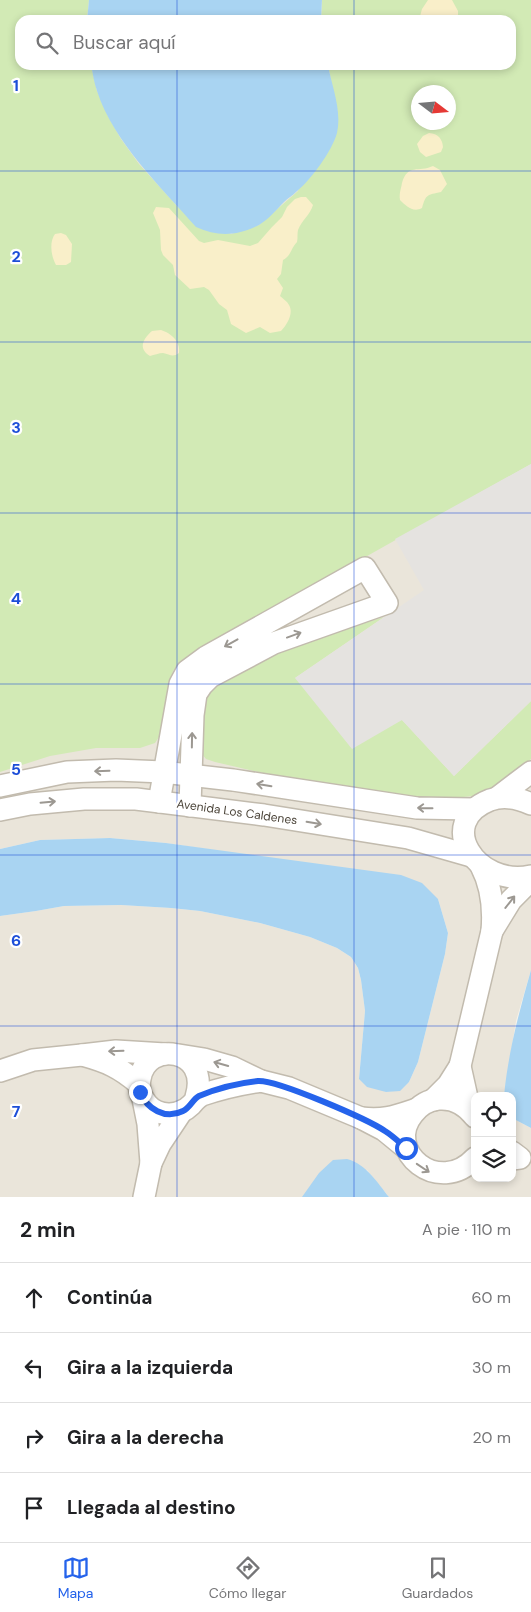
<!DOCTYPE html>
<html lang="es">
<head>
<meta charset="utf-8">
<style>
  body { margin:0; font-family:"DM Sans",sans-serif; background:#f6f6f6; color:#202124 }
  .controls { position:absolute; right:15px; bottom:15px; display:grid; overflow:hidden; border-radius:10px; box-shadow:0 2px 8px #0003 }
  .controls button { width:45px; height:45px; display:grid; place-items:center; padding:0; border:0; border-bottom:1px solid #e0e0e0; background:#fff; color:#202124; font:25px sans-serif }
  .compass { position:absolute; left:411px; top:85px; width:45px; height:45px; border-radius:50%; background:#fff; box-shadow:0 2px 8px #0003; rotate:106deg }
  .stop { position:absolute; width:15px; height:15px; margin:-11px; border:4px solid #2563eb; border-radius:50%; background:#fff }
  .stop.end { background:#2563eb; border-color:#fff; box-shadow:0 1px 5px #0008 }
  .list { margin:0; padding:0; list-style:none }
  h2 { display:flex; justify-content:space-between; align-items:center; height:65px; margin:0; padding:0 20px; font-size:21px }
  h2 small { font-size:16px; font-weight:400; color:#757577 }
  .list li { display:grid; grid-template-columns:32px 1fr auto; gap:15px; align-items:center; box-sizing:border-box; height:70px; padding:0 20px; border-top:1px solid #e0e0e0 }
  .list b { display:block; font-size:19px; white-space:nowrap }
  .list em { font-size:16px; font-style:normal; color:#757577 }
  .icon { flex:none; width:28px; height:28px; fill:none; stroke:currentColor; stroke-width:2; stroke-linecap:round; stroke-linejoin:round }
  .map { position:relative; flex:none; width:531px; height:1197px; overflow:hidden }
  .search { position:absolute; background:#fff; box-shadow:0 2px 8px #0003; left:15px; right:15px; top:15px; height:55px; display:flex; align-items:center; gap:12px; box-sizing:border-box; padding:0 18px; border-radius:15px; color:#757577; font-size:19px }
  .sheet { height:345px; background:#fff }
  nav { display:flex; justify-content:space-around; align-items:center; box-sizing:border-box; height:70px; border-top:1px solid #e0e0e0; background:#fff; font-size:14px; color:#757577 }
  nav a { display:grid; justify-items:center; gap:2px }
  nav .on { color:#2563eb }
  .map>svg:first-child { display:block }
  .residential { fill:#eae5da; fill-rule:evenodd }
  .green { fill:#d2eab5; fill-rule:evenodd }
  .sand { fill:#f9efc9 }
  .parking { fill:#e5e3e0 }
  .water { fill:#a9d4f2 }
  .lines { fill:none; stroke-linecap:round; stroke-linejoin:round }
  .minor-casing { stroke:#c2bbae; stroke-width:24 }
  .minor { stroke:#fff; stroke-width:21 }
  .oneway { stroke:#9c9892 }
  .route { stroke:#2563eb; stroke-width:6 }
  .grid { fill:none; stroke:#1d4ed8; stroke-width:1; stroke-opacity:0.55 }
  .labels { text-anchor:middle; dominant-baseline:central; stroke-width:4.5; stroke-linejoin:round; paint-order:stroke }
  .street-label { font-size:12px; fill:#4b4439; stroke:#fff }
  .grid-label { font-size:16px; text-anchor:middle; font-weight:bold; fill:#1d4ed8; stroke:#fff; stroke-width:4.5; stroke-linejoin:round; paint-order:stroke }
</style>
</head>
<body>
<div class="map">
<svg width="531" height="1197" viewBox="0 0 531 1197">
  <rect width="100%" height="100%" fill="#f6f3ec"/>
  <!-- residential -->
  <path class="residential" d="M 0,0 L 89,0 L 87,20 L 20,20 L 20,65 L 91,65 L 97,91 L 338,120 L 328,65 L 511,65 L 511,20 L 321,20 L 322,0 L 531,0 L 531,970 L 516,1021 L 504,1096 L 475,1096 L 475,1178 L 512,1178 L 512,1118 L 531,1128 L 531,1197 L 389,1197 L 367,1170 L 302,1197 L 0,1197 L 0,916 L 36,911 L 64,906 L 121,905 L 171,908 L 200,911 L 260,923 L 310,937 L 337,948 L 351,957 L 358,968 L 361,980 L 365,1011 L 359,1079 L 386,1092 L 400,1090 L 409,1082 L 418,1062 L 445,954 L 448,933 L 438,899 L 246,855 L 166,843 L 110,838 L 40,840 L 0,849 ZM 418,92 L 448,92 L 448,122 L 418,122 Z"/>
  <!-- green -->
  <g class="green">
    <path d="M 0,0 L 89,0 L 87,20 L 20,20 L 20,65 L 91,65 L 97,91 L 108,116 L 121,139 L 139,164 L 177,206 L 231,234 L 259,225 L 298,191 L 331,80 L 328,65 L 511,65 L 511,20 L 321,20 L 322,0 L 531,0 L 531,464 L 182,660 L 173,671 L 167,695 L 161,734 L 155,743 L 140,748 L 96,748 L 50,756 L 0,772 ZM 418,92 L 448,92 L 448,122 L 418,122 Z"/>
    <polygon points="384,617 295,678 402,720 454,776 531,701 531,759 529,761 497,786 473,796 444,799 404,797 289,779 215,762 206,759 200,752 201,703 215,683 291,646"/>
  </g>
  <!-- sand -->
  <g class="sand">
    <polygon points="428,0 452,0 458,11 458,20 447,20 439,16 437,20 419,20 422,9"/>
    <path d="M 429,133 C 438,134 442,138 443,147 L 441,152 L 426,157 L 420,152 L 417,144 L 423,136 Z"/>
    <path d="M 433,166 L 440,170 L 447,184 L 441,192 C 427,195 426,194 422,208 C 413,213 406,206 400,200 C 399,193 401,189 402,183 C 408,163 418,173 433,166 Z"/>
    <path d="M 301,197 L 306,197 L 313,205 C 310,215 302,220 298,230 C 297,234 298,238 297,242 C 291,248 291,256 283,260 L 281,274 L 277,279 L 283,288 L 280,296 C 283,299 287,301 289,305 C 294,313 287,325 281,331 L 270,333 L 260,327 L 246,333 L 231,324 L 227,310 L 219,304 L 209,290 L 204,287 L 190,289 L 175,275 L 173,265 L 163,255 L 161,250 L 160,230 L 153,213 L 156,207 L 169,208 L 199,241 L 204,243 L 218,240 L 250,246 L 258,243 L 272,227 L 282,217 L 287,207 L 295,199 Z"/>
    <path d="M 61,233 L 66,235 L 72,244 L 71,262 L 66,265 L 56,265 C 51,256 49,242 55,234 Z"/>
    <path d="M 161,330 C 171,333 181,342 179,353 C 172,358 170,354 163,353 C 159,353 154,355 150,356 C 137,348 144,338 152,331 Z"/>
  </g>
  <!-- parking -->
  <polygon class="parking" points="531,464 531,701 454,776 402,720 352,749 295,678 424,590 395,539"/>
  <!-- water -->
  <g class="water">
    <polygon points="89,0 322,0 321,20 87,20"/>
    <path d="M 91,65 L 328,65 C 332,87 342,110 337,133 C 332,151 311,180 296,192 C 292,196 288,198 284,202 C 276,210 269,219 259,225 C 237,236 218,237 196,227 C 161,187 114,143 97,91 C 94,83 93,74 91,65 Z"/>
    <polygon points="110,838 166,843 401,875 422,883 438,899 448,933 445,954 418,1062 409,1082 400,1091 386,1092 367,1087 359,1079 365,1011 361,980 358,968 351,957 337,948 310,937 260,923 200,911 171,908 121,905 64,906 36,911 0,916 0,849 40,840"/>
    <path d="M 531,970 L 531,1128 L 512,1118 L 512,1096 L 504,1096 C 508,1053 519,1012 531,970 Z"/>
    <path d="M 347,1159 C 366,1164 377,1182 389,1197 L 302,1197 L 319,1173 L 333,1160 Z"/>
  </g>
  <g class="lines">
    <defs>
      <g id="minor">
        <polyline points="0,786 67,772 116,770 163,772 233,780 417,808 473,809"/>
        <polyline points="498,797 531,772"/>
        <polyline points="159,802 180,684 187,671 206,657 365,568 387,603 274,643 210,677 202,685 196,694 193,715 190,806"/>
        <path d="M 531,804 C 518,798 504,795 490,800 C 434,822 476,888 531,876"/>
        <polyline points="0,810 30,804 84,799 136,799 264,815 408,838 471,856"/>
        <path d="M 481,866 C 492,887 494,908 492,931 L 511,900 L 531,880"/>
        <polyline points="179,1055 204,1059 232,1067 261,1081 289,1088 361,1118"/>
        <polyline points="460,1066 492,931"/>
        <polyline points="0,1071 33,1060 82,1055"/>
        <path d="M 139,1084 C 119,1067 107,1062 82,1055 L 116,1051 L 165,1054"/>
        <path d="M 196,1097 C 211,1048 146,1039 140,1079 C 138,1088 141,1097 147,1104 C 158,1117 179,1117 191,1105 C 195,1101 196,1098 202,1095 C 222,1088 240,1084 261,1081"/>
        <polyline points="143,1099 148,1124 151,1163 160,1144 182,1111"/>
        <polyline points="433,1100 448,1085 460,1066 470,1111"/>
        <path d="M 475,1117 C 466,1105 453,1098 439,1099 C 428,1100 419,1106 413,1114 C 383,1151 439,1197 475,1158"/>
        <path d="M 406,1148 L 384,1130 L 361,1118 C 384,1121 396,1116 417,1109"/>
        <polyline points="512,1152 520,1158 512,1159"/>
        <polyline points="144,1197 151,1163"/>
      </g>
    </defs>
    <!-- minor casing -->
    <use href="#minor" class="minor-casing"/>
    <!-- minor -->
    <use href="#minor" class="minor"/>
  </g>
  <!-- one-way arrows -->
  <defs><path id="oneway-shaft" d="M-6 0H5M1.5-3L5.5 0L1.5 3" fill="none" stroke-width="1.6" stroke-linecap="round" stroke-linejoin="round" transform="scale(1.25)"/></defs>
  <g class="oneway">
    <use href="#oneway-shaft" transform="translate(294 635) rotate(-20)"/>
    <use href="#oneway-shaft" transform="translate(231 643) rotate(151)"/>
    <use href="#oneway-shaft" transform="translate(192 740) rotate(-89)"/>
    <use href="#oneway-shaft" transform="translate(102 771) rotate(178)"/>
    <use href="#oneway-shaft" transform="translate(264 785) rotate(-171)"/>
    <use href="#oneway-shaft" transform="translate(48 802) rotate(-5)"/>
    <use href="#oneway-shaft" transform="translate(425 808) rotate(-179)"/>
    <use href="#oneway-shaft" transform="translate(314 823) rotate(9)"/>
    <use href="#oneway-shaft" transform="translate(510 902) rotate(-52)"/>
    <use href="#oneway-shaft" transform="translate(116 1051) rotate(178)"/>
    <use href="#oneway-shaft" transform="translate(221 1064) rotate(-164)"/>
    <use href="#oneway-shaft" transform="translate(423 1168) rotate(34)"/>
  </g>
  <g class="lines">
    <!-- route -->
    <path class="route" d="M 140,1092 C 147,1109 165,1120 183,1111 C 190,1108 193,1099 199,1096 C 218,1088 238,1083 258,1081 C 278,1080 367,1119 385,1131 C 393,1136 399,1142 406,1148"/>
  </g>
  <!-- grid -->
  <path class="grid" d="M 177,0 L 177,20M 354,0 L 354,20M 177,65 L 177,1197M 354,65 L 354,1197M 0,171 L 531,171M 0,342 L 531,342M 0,513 L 531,513M 0,684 L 531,684M 0,855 L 531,855M 0,1026 L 531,1026"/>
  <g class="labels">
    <!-- street labels -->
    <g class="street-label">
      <text transform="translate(237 812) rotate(8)">Avenida Los Caldenes</text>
    </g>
  </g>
  <g class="grid-label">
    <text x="16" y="91">1</text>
    <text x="16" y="262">2</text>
    <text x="16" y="433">3</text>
    <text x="16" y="604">4</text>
    <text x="16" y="775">5</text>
    <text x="16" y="946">6</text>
    <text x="16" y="1117">7</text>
  </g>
</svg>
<div class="controls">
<button><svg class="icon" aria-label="locate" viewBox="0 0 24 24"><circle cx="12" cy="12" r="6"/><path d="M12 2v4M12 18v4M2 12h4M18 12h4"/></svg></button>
<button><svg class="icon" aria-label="layers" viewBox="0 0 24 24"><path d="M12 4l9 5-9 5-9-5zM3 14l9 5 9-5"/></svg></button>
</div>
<svg class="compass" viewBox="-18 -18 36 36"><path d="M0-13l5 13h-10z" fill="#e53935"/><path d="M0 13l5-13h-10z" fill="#757577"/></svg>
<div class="stop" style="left:406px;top:1148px"></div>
<div class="stop end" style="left:140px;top:1092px"></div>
<div class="search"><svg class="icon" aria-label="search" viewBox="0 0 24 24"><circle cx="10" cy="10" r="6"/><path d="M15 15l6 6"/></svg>Buscar aquí</div>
</div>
<section class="sheet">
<h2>2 min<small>A pie · 110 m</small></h2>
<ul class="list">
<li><svg class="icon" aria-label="ahead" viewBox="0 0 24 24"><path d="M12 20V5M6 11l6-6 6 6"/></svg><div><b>Continúa</b></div><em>60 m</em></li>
<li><svg class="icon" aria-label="left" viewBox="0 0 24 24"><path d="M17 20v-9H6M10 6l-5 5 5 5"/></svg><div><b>Gira a la izquierda</b></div><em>30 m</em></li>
<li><svg class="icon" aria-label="right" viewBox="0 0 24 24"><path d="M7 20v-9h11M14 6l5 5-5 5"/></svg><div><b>Gira a la derecha</b></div><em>20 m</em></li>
<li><svg class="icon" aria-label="arrive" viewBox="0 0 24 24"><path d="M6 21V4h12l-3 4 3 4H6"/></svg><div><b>Llegada al destino</b></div></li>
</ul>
</section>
<nav>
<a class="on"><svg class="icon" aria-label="map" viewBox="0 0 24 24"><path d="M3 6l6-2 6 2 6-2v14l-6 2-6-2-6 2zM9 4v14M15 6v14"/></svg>Mapa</a>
<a><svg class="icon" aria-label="directions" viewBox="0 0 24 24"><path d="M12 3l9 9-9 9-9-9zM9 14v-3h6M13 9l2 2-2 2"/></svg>Cómo llegar</a>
<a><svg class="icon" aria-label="saved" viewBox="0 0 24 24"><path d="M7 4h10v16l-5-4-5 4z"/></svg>Guardados</a>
</nav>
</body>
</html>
